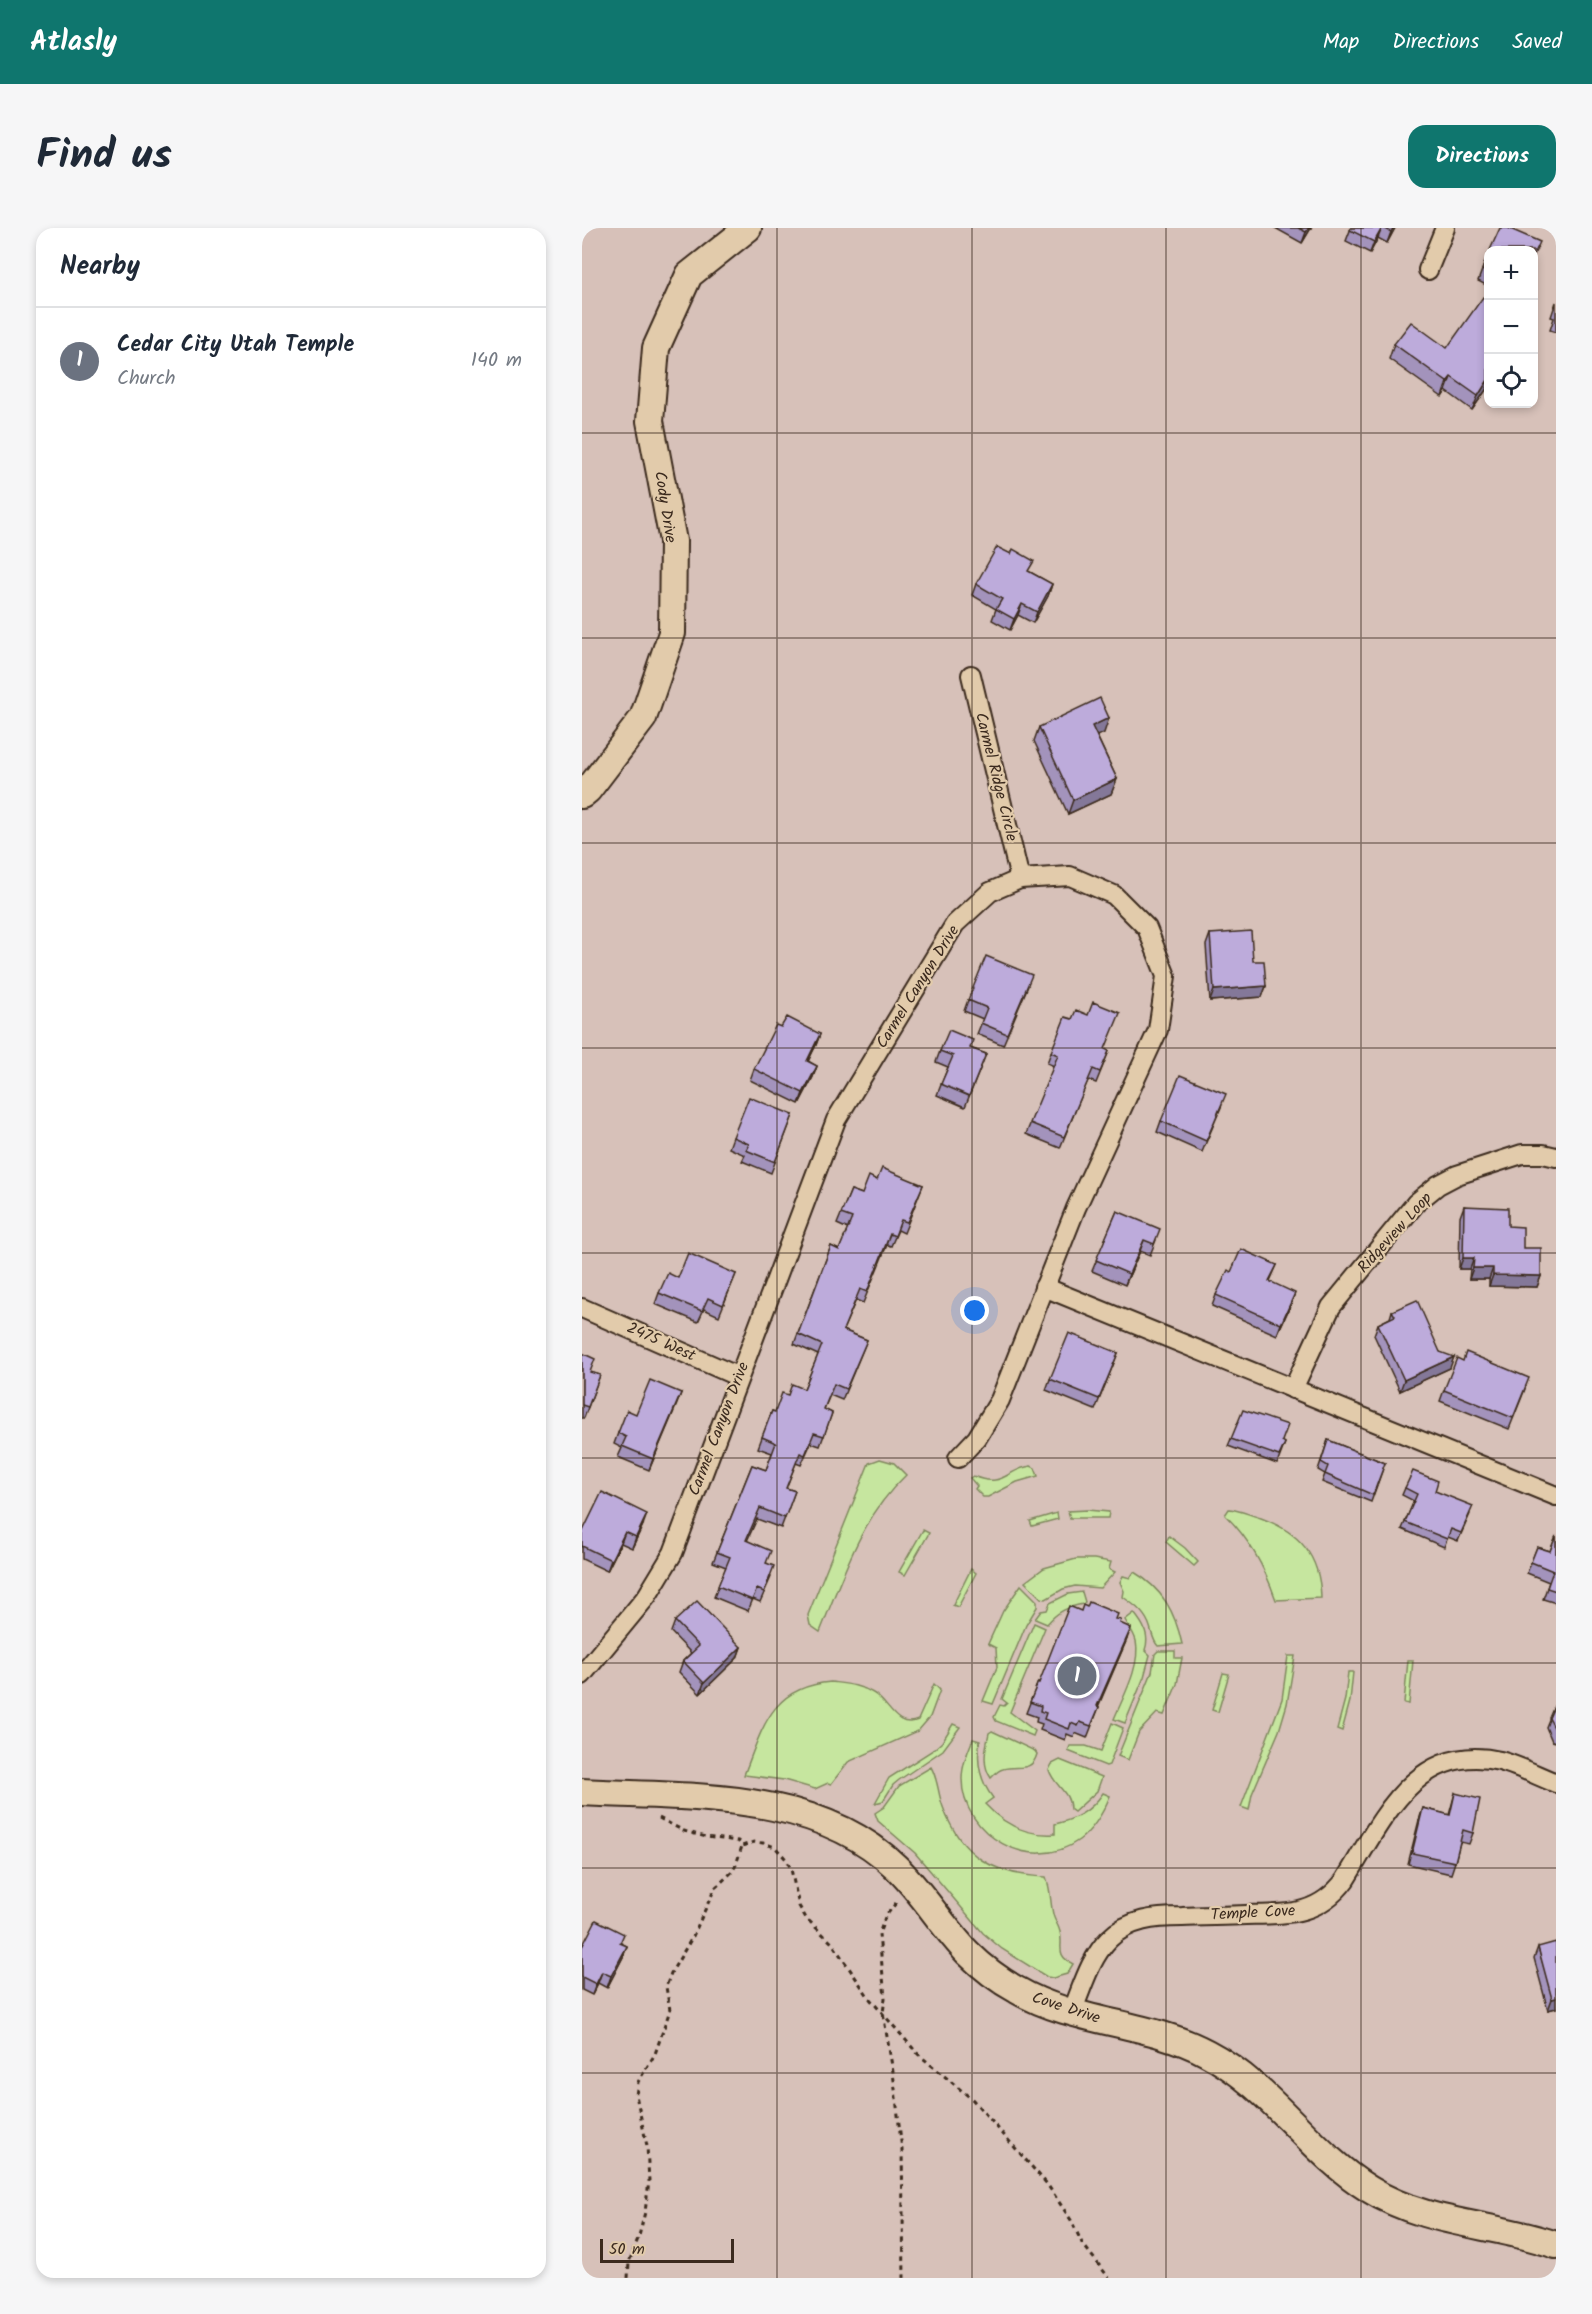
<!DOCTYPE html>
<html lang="en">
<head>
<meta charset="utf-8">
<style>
  body { margin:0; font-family:Kalam,sans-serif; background:#f6f6f7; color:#1f2937 }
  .controls { position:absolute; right:18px; top:18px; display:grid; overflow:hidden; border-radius:12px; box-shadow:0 3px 9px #0003 }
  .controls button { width:54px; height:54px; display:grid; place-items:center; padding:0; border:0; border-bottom:2px solid #e0e1e3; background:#fff; color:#1f2937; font:30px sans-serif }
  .scale { position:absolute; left:18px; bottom:15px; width:134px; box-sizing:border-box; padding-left:6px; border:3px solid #3b2a1e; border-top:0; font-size:16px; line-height:21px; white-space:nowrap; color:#3b2a1e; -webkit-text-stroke:4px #e2cbab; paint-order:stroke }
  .you { position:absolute; left:393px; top:1083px; width:21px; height:21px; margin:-15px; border:4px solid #fff; border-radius:50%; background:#1a73e8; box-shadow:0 0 0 9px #1a73e833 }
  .badge { display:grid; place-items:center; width:39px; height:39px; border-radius:50%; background:#0f766e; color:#fff; font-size:20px; font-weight:700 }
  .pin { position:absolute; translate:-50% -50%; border:3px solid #fff; box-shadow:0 2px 6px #0006 }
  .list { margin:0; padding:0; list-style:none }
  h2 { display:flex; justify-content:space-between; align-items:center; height:78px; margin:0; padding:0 24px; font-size:26px }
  h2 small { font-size:20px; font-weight:400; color:#747a83 }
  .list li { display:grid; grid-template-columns:39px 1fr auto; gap:18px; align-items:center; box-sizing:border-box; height:108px; padding:0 24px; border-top:2px solid #e0e1e3 }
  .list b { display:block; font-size:22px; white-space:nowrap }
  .list p { margin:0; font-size:20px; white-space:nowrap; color:#747a83 }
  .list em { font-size:20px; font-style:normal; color:#747a83 }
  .icon { flex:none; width:33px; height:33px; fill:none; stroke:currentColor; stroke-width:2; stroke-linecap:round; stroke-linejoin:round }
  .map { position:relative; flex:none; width:974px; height:2050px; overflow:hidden; border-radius:18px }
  header { display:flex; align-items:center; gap:36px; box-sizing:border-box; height:84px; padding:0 30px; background:#0f766e; color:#fff }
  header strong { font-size:28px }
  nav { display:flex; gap:33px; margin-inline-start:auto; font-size:21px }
  .intro { display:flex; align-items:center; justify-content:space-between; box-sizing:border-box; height:144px; padding:0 36px }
  h1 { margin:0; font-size:42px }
  .button { padding:15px 27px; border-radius:18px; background:#0f766e; color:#fff; font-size:21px; font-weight:700 }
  main { display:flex; gap:36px; padding:0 36px }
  aside { flex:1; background:#fff; border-radius:18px; box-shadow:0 3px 9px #0003 }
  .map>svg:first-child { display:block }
  .green { fill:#c6e69f; stroke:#80885e; stroke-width:1.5 }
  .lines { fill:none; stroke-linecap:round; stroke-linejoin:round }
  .street-casing { stroke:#3b2a1e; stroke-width:22 }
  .secondary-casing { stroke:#3b2a1e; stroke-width:30 }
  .path { stroke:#3b2a1e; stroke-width:3; stroke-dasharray:4.5 4.5; stroke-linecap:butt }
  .street { stroke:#e2cbab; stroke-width:18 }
  .secondary { stroke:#e2cbab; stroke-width:26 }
  .wall { fill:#a393bc; stroke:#3b2a1e; stroke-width:1.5 }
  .shaded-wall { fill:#847899; stroke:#3b2a1e; stroke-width:1.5 }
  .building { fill:#bdabdb; stroke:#3b2a1e; stroke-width:1.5 }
  .grid { fill:none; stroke:#3b2a1e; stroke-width:1.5; stroke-opacity:0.55 }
  .labels { text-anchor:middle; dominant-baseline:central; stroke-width:4.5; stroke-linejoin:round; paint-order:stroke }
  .street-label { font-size:16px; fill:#3b2a1e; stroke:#e2cbab }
</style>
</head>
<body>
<header>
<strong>Atlasly</strong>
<nav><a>Map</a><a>Directions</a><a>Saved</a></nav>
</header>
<div class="intro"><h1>Find us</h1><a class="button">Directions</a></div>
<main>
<aside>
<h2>Nearby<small></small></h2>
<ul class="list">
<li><span class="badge" style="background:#6b7280">1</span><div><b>Cedar City Utah Temple</b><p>Church</p></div><em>140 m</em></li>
</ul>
</aside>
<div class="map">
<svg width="974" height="2050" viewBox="0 0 974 2050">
  <rect width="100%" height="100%" fill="#d7c1b9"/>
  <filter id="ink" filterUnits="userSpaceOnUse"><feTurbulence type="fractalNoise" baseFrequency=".0167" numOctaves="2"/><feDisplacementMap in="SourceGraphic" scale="12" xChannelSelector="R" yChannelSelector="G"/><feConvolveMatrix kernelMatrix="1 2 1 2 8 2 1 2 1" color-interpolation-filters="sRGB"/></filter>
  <g filter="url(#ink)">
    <!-- green -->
    <g class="green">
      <path d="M 298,1231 L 312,1235 L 324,1247 C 279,1289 261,1348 238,1404 L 228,1397 L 226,1387 L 287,1235 Z"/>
      <path d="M 449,1238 L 453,1240 L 456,1248 L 435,1254 L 406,1269 L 401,1269 L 393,1261 L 395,1258 L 388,1250 L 391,1248 C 422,1261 424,1241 449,1238 Z"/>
      <path d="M 647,1281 C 658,1282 668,1287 679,1290 C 717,1304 738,1327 739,1370 L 694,1372 C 683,1340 668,1311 643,1287 Z"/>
      <polygon points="505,1282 527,1284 526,1290 488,1290 486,1283"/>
      <polygon points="475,1285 476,1291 450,1298 448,1293"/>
      <polygon points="341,1302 347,1305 323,1347 317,1344"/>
      <polygon points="587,1308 603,1320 616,1334 612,1338 584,1314"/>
      <polygon points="494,1331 512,1331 529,1334 527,1341 533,1344 518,1360 493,1358 481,1361 464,1371 459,1370 443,1354 462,1340"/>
      <polygon points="389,1341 394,1345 376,1379 371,1377"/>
      <path d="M 552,1344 C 581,1361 593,1384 600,1416 L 576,1418 C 570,1412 570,1402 566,1394 C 561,1383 551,1376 541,1369 L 542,1363 L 538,1354 L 541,1348 L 548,1350 Z"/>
      <polygon points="439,1357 455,1373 455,1379 444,1397 411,1476 401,1473 415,1439 414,1420 406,1416 421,1383"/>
      <path d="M 500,1364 L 503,1374 L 501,1376 C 485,1379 475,1384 465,1396 L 453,1391 L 459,1383 L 465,1382 L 468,1375 L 486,1366 Z"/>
      <path d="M 552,1385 C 562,1397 568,1408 563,1422 L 568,1427 L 562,1449 L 543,1495 L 532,1491 C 541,1469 559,1438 554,1413 C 552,1405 547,1399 543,1392 Z"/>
      <polygon points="452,1395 463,1400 428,1484 453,1503 451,1508 414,1493 412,1489 418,1477 422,1478 425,1475 420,1471"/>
      <polygon points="576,1423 593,1423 593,1430 600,1430 595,1456 582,1487 575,1485 557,1504 546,1532 536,1528 570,1444 573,1426"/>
      <polygon points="706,1428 713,1428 705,1476 697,1503 670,1566 667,1582 659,1579 700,1471"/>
      <polygon points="826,1432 831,1432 827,1476 822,1475"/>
      <polygon points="766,1444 771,1444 768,1473 760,1503 755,1501 763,1471"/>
      <polygon points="641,1445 647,1446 636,1484 630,1482"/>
      <path d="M 249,1454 C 264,1456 278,1457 291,1465 C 307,1474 314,1502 336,1492 L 352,1456 L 358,1462 L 348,1489 L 336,1503 L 266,1534 L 249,1556 L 246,1555 L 233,1561 L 202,1552 L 162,1547 C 181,1499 189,1459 249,1454 Z"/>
      <polygon points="530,1495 541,1500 527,1537 524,1538 486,1523 488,1518 504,1518 519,1523"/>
      <polygon points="371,1496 378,1499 361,1522 317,1552 311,1557 301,1573 293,1575 307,1550 351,1522 360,1514"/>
      <path d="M 410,1503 L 453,1523 L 455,1526 C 450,1545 436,1537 421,1541 C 416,1542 413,1546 409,1550 C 399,1536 404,1519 407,1505 Z"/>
      <path d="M 391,1511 L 398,1513 C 394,1534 398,1553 411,1570 L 403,1576 C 422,1597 445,1608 473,1606 L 473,1596 C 494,1591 509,1583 521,1565 L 528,1568 C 521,1585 512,1601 497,1612 C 449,1647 380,1607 380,1551 C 380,1537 386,1523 391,1511 Z"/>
      <path d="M 478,1532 L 520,1549 L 515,1563 L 492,1584 L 488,1581 C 488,1563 472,1558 467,1542 L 470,1536 Z"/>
      <path d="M 349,1539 C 356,1551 356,1566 361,1579 C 379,1629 412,1647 464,1649 C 469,1662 468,1673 471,1686 C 472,1692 477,1698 478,1704 C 482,1719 472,1726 491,1736 L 485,1746 L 471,1750 L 465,1749 L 420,1721 L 401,1705 L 333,1625 L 296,1593 L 293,1585 L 302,1579 L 317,1558 Z"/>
    </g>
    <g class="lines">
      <defs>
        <g id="street">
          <polyline points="846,42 863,0"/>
          <polyline points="389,447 438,651"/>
          <polyline points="462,1059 974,1268"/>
          <polyline points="0,1080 157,1149"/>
          <polyline points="711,1161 749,1079 834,975 856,957 875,947 940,926 961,926 974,929"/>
          <polyline points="0,1447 65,1368 91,1325 254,892 373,696 408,664 438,651 488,648 532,667 565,700 584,748 576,802 494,980 418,1172 395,1210 376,1230"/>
          <path d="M 490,1784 C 500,1760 508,1730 527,1711 C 547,1691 573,1689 600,1689 C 621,1688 643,1688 664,1687 C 705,1686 736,1688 763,1652 C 799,1594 834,1513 918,1533 C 937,1538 956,1548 974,1555"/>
        </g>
        <g id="secondary">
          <polyline points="0,567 6,562 61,490 90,405 91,313 68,193 74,120 107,47 166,0"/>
          <path d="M 0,1564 C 104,1570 234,1561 314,1639 C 341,1665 360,1698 386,1725 C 400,1739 417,1752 435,1762 C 493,1796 566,1793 625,1825 C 690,1859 726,1923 787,1961 C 844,1997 912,1995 974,2017"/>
        </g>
      </defs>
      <!-- street casing -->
      <use href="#street" class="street-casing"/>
      <!-- secondary casing -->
      <use href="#secondary" class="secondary-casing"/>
      <!-- path -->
      <g class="path">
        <polyline points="77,1590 102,1603 124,1609 156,1613 160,1618 172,1614 181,1615 193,1619 204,1631 209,1641 217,1678 224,1690 250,1715 288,1771 336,1826 391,1872 465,1956 489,1992 500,2015 527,2050"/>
        <polyline points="314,1675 303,1689 297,1706 303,1770 301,1785 311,1844 320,1922 322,2050"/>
        <polyline points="46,2050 47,2034 57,2008 63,1984 67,1953 65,1918 54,1867 56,1854 73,1826 88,1782 84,1759 89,1745 111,1708 133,1660 149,1645 154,1637 160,1618"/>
      </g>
      <!-- street -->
      <use href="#street" class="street"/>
      <!-- secondary -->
      <use href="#secondary" class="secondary"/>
    </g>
    <!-- wall -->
    <g class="wall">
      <polygon points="693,0 729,0 720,15"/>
      <polygon points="769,0 813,0 805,15 796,10 788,25 764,13"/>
      <polygon points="906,26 906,58 896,53"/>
      <polygon points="974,74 974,104 968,102 972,90 969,89"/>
      <polygon points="812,116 865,120 906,159 890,182 864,163 860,169 807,131"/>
      <polygon points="448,344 470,356 466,368 451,395 436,387 428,402 410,392 414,381 390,367 394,356"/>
      <polygon points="457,499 522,505 515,508 535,551 529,566 486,586 452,513"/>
      <polygon points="628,706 671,733 684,758 680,769 628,773 624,717"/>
      <polygon points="446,758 421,817 395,806 401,791 382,783 386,772"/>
      <polygon points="199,799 238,806 234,817 226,833 235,838 231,849 217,876 168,852 172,841"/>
      <polygon points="388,820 404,826 383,879 355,867 366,839 354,834 358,823"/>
      <polygon points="523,822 527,823 514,855 506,852 478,920 444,906 472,838 465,835 469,824"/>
      <polygon points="640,877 620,924 575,904 579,893"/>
      <polygon points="211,887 189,945 160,933 163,927 147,920 151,909"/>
      <polygon points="295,952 341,957 322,1005 316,1002 309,1018 305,1017 281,1075 274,1072 261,1102 285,1112 260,1172 248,1167 242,1181 250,1185 238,1218 229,1215 219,1237 214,1235 204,1260 213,1263 199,1300 175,1291 165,1313 185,1335 189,1349 178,1374 171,1371 166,1383 132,1369 144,1339 131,1334 170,1237 184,1242 190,1225 176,1220 190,1183 193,1184 206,1167 222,1161 236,1127 212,1116 249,1018 257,1022 266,1001 255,996 269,962 280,966"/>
      <polygon points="882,978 926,998 959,1048 955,1059 907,1058 907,1051 887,1051 888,1041 877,1041 878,989"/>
      <polygon points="535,983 574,1012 568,1027 558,1023 543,1057 510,1043"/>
      <polygon points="695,1037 688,1053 709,1076 695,1107 630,1078 634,1067 649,1044"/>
      <polygon points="154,1046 137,1088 122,1081 116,1094 73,1076 77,1065 96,1050"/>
      <polygon points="810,1083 858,1124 868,1140 818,1163 792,1107 796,1096 808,1090"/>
      <polygon points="0,1125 8,1144 18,1147 2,1190 0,1190"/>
      <polygon points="536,1125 513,1182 464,1162 468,1151"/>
      <polygon points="943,1161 927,1201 858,1173 862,1162"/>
      <polygon points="99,1165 67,1242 36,1229 40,1220 32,1216 36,1205 54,1186"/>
      <polygon points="649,1211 700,1213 703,1215 695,1236 646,1218"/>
      <polygon points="746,1212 803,1235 789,1274 740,1254 743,1246 736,1242"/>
      <polygon points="823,1260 853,1263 888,1286 876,1313 866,1309 862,1319 820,1301 832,1273 820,1267"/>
      <polygon points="61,1297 50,1320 39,1315 25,1343 0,1331 0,1305"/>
      <polygon points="974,1308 974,1375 961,1371 967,1354 945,1345 955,1319 968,1323"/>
      <polygon points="499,1383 538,1395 545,1411 516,1479 517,1479 505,1510 493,1505 492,1509 485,1506 483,1512 458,1502 460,1496 454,1494 455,1489 444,1485 456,1454 457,1455"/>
      <polygon points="93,1393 159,1419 155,1430 118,1466 97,1444 101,1433 109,1425 89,1404"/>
      <polygon points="974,1474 974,1514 970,1513 964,1499"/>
      <polygon points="873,1565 891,1605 887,1616 878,1614 873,1634 869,1646 826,1636 837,1592 841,1580 867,1587"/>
      <polygon points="39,1715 45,1718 41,1729 25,1760 16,1755 10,1767 0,1762 0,1719"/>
      <polygon points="956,1719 974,1780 966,1782 952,1730"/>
    </g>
    <!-- shaded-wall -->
    <g class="shaded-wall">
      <polygon points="727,0 729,0 720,15 724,4"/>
      <polygon points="800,0 796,10 788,25 792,14"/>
      <polygon points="811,0 813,0 805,15 809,4"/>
      <polygon points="869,149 864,163 860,169 865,154"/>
      <polygon points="906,152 906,159 890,182 896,168"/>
      <polygon points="470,356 466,368 451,395 455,384"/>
      <polygon points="440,376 436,387 428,402 432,391"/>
      <polygon points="527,490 522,505 505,512 510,498"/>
      <polygon points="535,551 529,566 486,586 491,572"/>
      <polygon points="684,758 680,769 628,773 632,762"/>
      <polygon points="238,806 234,817 221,844 225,833"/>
      <polygon points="235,838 231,849 217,876 221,865"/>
      <polygon points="562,1012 558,1023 543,1057 547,1046"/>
      <polygon points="881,1030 892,1030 888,1041 877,1041"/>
      <polygon points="891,1040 911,1040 907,1051 887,1051"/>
      <polygon points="911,1047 959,1048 955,1059 907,1058"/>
      <polygon points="713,1065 709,1076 695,1107 699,1096"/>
      <polygon points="872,1129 868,1140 818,1163 822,1152"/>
      <polygon points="99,1165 95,1176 67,1242 71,1231"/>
      <polygon points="65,1286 61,1297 50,1320 54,1309"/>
      <polygon points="43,1304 39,1315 25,1343 29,1332"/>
      <polygon points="549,1400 545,1411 511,1489 515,1478"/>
      <polygon points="159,1419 155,1430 118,1466 122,1455"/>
      <polygon points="45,1718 41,1729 25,1760 29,1748"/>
      <polygon points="20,1744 16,1755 10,1767 14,1756"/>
      <polygon points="974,1770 974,1780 966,1782 970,1771"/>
    </g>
    <!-- building -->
    <g class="building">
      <polygon points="716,0 727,0 724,4"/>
      <polygon points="769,0 800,0 792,14 768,2"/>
      <polygon points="802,0 811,0 809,4"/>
      <polygon points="918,0 926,0 958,14 951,29 951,22 908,22"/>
      <polygon points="906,26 906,45 900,42"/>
      <polygon points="901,69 906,73 906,152 896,168 869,149 865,154 812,116 829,94 865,120"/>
      <polygon points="415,319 429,326 431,321 452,333 446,343 470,356 455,384 440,376 432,391 414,381 420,371 394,356"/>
      <polygon points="518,470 527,490 510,498 535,551 491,572 457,499"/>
      <polygon points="669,703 671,733 682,733 684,758 632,762 628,706"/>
      <polygon points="404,728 450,747 425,806 399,795 405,780 386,772"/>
      <polygon points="511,774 538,785 523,821 527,823 518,844 511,841 482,909 448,895 476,827 469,824 483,789 490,791 494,782 506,787"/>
      <polygon points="205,789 238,806 225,833 235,838 221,865 172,841 194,797 199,799"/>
      <polygon points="367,802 391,812 388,820 404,826 387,868 359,856 371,828 358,823"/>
      <polygon points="598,847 644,866 624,913 579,893"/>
      <polygon points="167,869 211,887 193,934 164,922 167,916 151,909"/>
      <polygon points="300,940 341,957 325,994 319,992 313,1008 308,1006 285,1064 278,1061 261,1102 285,1112 264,1161 252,1156 242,1181 250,1185 242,1208 232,1205 223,1227 218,1225 204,1260 213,1263 203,1290 178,1280 164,1312 189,1323 184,1335 192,1338 182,1364 175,1361 170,1372 136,1358 148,1329 135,1324 170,1237 184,1242 194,1215 180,1209 190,1183 193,1184 200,1165 206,1167 210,1156 222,1161 240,1117 216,1106 249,1018 257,1022 270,990 259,986 269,962 280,966 287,948 295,952"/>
      <polygon points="882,978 926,980 926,998 941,999 941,1020 959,1020 959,1048 911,1047 911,1040 891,1040 892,1030 881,1030"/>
      <polygon points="535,983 578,1001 572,1016 562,1012 547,1046 514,1032"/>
      <polygon points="659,1021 695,1037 687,1053 713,1065 699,1096 634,1067 646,1042 649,1044"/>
      <polygon points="106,1025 154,1046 141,1077 126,1070 120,1083 77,1065 86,1045 96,1050"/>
      <polygon points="835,1072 858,1124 872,1129 822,1152 796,1096 813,1088 810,1083"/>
      <polygon points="487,1105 536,1125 517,1171 468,1151"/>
      <polygon points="884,1124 947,1150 931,1190 862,1162 875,1130 881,1133"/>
      <polygon points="0,1125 13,1131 8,1144 18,1147 6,1179 0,1177"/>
      <polygon points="68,1152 99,1165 71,1231 40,1218 44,1209 36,1205 45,1182 54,1186"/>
      <polygon points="661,1182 706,1197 700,1213 703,1215 697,1228 649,1211"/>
      <polygon points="746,1212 803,1235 791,1267 743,1246 746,1238 739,1234"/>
      <polygon points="831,1243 856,1253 853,1263 891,1278 879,1305 869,1301 865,1311 823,1294 835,1266 823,1260"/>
      <polygon points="20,1264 65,1286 54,1309 43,1304 29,1332 0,1318 0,1305"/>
      <polygon points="974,1308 974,1363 965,1360 971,1343 949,1334 955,1319 968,1323"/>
      <polygon points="115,1373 159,1419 122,1455 101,1433 117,1418 93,1393"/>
      <polygon points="507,1374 536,1386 534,1391 539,1392 538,1395 549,1400 515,1478 517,1479 509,1498 498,1494 496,1498 489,1495 487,1501 462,1491 464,1485 458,1483 459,1478 448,1474 456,1454 457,1455 487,1378 499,1383 501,1377 505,1379"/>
      <polygon points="974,1474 974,1503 967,1490"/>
      <polygon points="873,1565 898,1571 891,1605 881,1602 873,1634 830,1625 841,1580 868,1587"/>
      <polygon points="14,1692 42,1706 38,1715 45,1718 29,1748 20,1744 14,1756 0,1749 0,1719"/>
      <polygon points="974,1714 974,1770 970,1771 956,1719"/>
    </g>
  </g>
  <!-- grid -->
  <path class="grid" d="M 195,0 L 195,2050M 390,0 L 390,2050M 584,0 L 584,2050M 779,0 L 779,2050M 0,205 L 974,205M 0,410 L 974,410M 0,615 L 974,615M 0,820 L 974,820M 0,1025 L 974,1025M 0,1230 L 974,1230M 0,1435 L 974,1435M 0,1640 L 974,1640M 0,1845 L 974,1845"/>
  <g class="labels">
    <!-- street labels -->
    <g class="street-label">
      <text transform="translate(83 279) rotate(81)">Cody Drive</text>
      <text transform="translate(414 549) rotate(76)">Carmel Ridge Circle</text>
      <text transform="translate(336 759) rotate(-58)">Carmel Canyon Drive</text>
      <text transform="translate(813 1005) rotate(-48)">Ridgeview Loop</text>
      <text transform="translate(79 1114) rotate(24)">2475 West</text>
      <text transform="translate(137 1201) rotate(-69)">Carmel Canyon Drive</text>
      <text transform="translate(671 1685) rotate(-3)">Temple Cove</text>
      <text transform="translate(484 1780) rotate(18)">Cove Drive</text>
    </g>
  </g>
</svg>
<div class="controls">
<button>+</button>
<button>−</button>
<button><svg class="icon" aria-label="locate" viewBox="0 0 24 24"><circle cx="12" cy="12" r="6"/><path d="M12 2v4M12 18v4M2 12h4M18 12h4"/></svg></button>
</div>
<div class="scale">50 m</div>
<div class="you"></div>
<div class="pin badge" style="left:495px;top:1448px;background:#6b7280">1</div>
</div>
</main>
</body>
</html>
